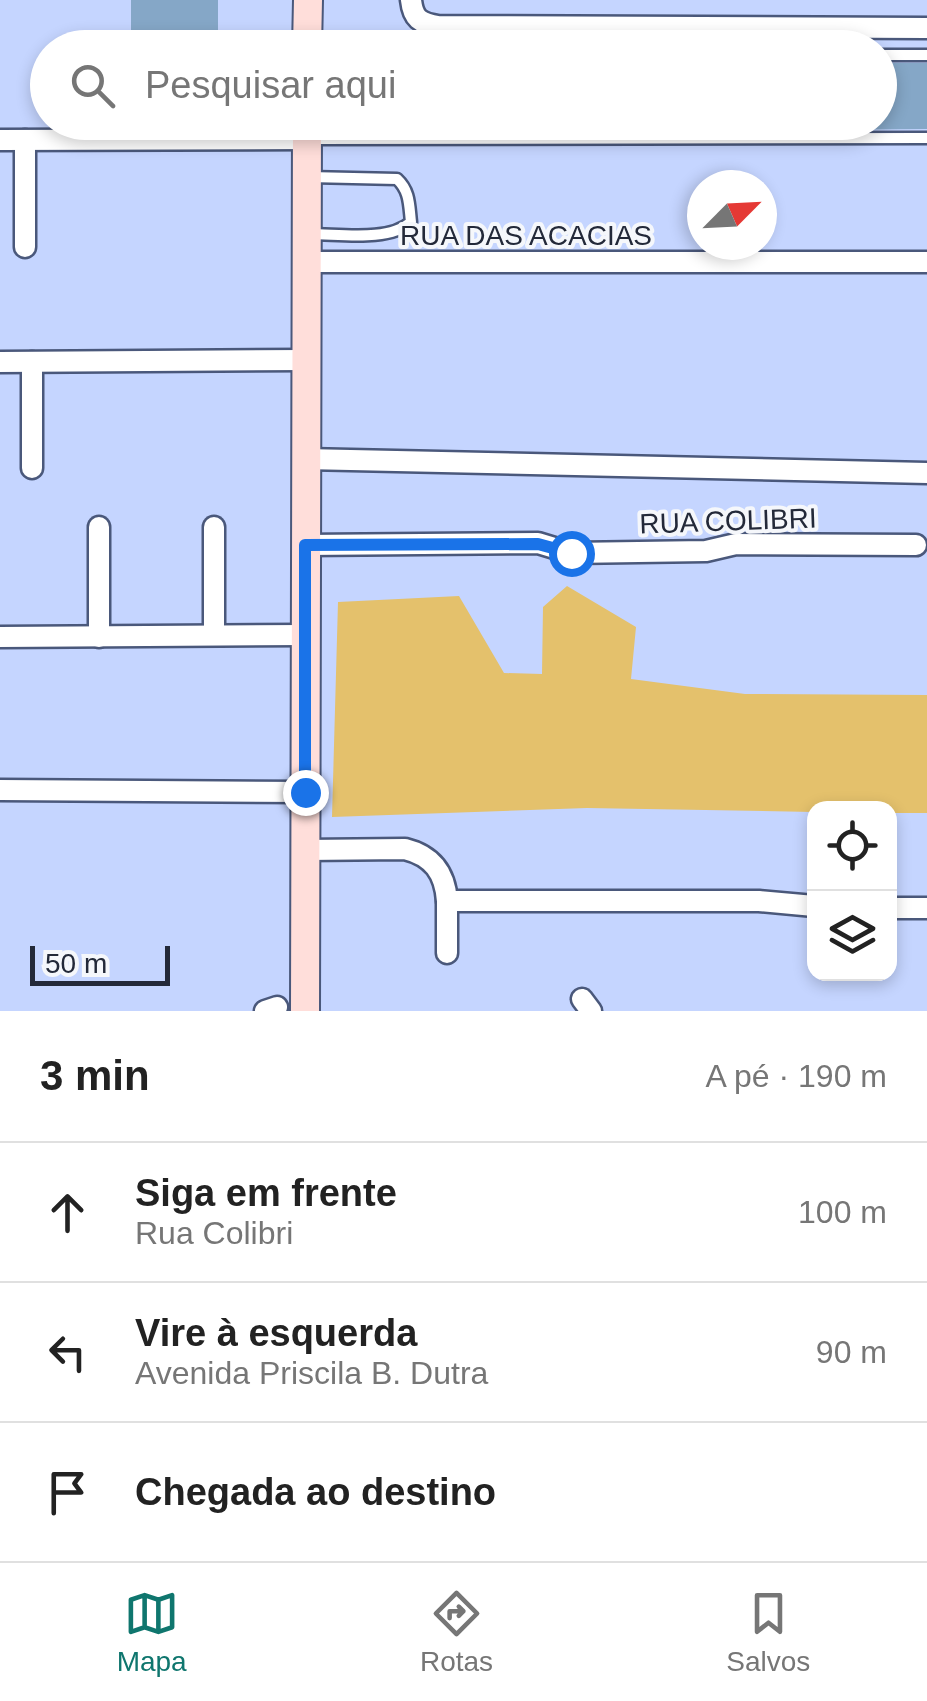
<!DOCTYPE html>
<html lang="pt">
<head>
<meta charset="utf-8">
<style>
  body { margin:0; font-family:Arial,sans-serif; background:#f2f2f2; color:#222 }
  .controls { position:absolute; right:30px; bottom:30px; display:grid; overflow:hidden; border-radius:20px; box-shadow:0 5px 15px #0003 }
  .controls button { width:90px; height:90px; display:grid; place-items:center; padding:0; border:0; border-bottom:2px solid #e0e0e0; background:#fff; color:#222; font:50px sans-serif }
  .compass { position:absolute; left:687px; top:170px; width:90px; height:90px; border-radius:50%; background:#fff; box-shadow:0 5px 15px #0003; rotate:66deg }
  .scale { position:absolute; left:30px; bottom:25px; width:140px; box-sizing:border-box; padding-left:10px; border:5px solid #232939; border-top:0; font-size:28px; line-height:35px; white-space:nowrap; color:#232939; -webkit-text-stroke:8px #f5f7fb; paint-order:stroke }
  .stop { position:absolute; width:30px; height:30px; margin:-22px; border:8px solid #1a73e8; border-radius:50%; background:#fff }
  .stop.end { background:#1a73e8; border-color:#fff; box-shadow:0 2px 10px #0008 }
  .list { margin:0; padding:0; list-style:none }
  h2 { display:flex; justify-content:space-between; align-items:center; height:130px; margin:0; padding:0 40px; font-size:42px }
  h2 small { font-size:32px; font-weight:400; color:#767676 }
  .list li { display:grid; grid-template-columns:65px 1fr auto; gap:30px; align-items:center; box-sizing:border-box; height:140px; padding:0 40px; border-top:2px solid #e0e0e0 }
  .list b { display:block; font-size:38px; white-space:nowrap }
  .list p { margin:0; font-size:32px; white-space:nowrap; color:#767676 }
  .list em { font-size:32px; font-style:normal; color:#767676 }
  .icon { flex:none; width:55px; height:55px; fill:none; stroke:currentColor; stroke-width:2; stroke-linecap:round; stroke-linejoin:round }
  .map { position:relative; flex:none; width:927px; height:1011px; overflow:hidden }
  .search { position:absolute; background:#fff; box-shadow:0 5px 15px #0003; left:30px; right:30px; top:30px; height:110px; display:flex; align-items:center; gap:25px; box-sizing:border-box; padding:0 35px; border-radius:55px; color:#767676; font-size:38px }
  .sheet { height:550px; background:#fff }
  nav { display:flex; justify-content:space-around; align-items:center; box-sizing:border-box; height:140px; border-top:2px solid #e0e0e0; background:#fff; font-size:28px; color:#767676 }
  nav a { display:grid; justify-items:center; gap:5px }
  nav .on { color:#0f766e }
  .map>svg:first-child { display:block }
  .green { fill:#e4c16c }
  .building { fill:#85a7c7 }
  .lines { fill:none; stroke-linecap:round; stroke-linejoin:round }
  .lane-casing { stroke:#4a587b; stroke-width:15 }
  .street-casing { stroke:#4a587b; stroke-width:25 }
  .secondary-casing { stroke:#4a587b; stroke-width:32 }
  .lane { stroke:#fff; stroke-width:10 }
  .street { stroke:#fff; stroke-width:20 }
  .secondary { stroke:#ffdeda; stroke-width:28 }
  .route { stroke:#1a73e8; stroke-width:12 }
  .labels { text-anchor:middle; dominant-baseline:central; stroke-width:8; stroke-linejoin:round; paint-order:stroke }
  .street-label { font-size:28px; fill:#232939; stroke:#f5f7fb }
</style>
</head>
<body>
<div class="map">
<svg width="927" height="1011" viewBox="0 0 927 1011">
  <rect width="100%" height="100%" fill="#c5d5ff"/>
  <!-- green -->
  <polygon class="green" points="567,586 636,627 631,679 745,694 927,695 927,813 890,813 890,808 814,808 814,812 587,808 332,817 338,602 459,596 504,673 542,674 543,607"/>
  <!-- building -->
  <g class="building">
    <polygon points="131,0 218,0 218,40 131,41"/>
    <polygon points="880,63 927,63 927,129 517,133 517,122 880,122"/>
  </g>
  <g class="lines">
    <defs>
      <g id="lane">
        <polyline points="880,55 927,55"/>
        <polyline points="363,138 363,122"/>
        <polyline points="308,139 927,138"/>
        <path d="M 309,177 L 397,179 C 410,191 409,205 411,222 C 389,242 340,234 311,234"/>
      </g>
      <g id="street">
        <path d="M 411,0 C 413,19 420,23 438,26 L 927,28"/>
        <polyline points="0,140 307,139"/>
        <polyline points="25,140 25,247"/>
        <polyline points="306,262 927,262"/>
        <polyline points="0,362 305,360"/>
        <polyline points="305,459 927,473"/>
        <polyline points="32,468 32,362"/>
        <polyline points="99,527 99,637"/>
        <polyline points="305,545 538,543 571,553 706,551 736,544 916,545"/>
        <polyline points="214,635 214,527"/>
        <polyline points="0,637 304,635"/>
        <polyline points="0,790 305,792"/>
        <path d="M 306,850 L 405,849 C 433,856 445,873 447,901 L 759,901 L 814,906"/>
        <polyline points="890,908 927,908"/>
        <polyline points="447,953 447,901"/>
        <polyline points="582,999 591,1011"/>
        <polyline points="265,1011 277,1007"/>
      </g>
      <g id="secondary">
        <polyline points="307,48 308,0"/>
        <polyline points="305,1011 307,122"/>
      </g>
    </defs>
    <!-- lane casing -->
    <use href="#lane" class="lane-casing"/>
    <!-- street casing -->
    <use href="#street" class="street-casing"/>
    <!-- secondary casing -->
    <use href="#secondary" class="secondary-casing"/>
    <!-- lane -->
    <use href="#lane" class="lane"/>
    <!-- street -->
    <use href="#street" class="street"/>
    <!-- secondary -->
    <use href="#secondary" class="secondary"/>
  </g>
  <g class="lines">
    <!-- route -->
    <polyline class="route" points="305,792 305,545 538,544 571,553"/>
  </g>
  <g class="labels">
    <!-- street labels -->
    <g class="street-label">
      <text x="526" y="235">RUA DAS ACACIAS</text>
      <text transform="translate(728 521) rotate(-2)">RUA COLIBRI</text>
    </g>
  </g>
</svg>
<div class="controls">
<button><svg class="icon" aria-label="locate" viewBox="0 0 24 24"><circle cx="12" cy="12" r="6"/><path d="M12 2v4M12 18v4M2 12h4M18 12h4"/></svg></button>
<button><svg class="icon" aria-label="layers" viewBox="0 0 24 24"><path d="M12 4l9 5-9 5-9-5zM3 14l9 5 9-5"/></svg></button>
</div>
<svg class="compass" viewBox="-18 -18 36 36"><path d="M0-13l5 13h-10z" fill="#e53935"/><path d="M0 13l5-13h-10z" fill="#767676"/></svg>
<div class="scale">50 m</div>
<div class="stop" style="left:571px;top:553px"></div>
<div class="stop end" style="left:305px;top:792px"></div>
<div class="search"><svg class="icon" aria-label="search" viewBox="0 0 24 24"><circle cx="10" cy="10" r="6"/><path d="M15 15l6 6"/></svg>Pesquisar aqui</div>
</div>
<section class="sheet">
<h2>3 min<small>A pé · 190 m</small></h2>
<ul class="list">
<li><svg class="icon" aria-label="ahead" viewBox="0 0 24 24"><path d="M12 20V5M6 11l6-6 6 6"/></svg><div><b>Siga em frente</b><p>Rua Colibri</p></div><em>100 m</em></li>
<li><svg class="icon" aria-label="left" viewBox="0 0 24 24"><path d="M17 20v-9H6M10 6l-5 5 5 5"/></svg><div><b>Vire à esquerda</b><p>Avenida Priscila B. Dutra</p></div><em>90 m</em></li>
<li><svg class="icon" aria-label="arrive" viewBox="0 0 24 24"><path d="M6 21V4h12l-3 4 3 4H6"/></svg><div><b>Chegada ao destino</b></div></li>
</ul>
</section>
<nav>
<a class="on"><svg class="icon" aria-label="map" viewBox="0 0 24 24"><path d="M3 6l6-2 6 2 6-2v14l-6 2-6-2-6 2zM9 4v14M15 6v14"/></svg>Mapa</a>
<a><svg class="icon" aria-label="directions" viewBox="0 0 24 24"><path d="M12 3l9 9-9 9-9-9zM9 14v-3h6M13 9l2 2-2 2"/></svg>Rotas</a>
<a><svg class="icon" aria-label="saved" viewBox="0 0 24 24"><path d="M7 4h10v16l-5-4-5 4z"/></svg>Salvos</a>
</nav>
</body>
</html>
